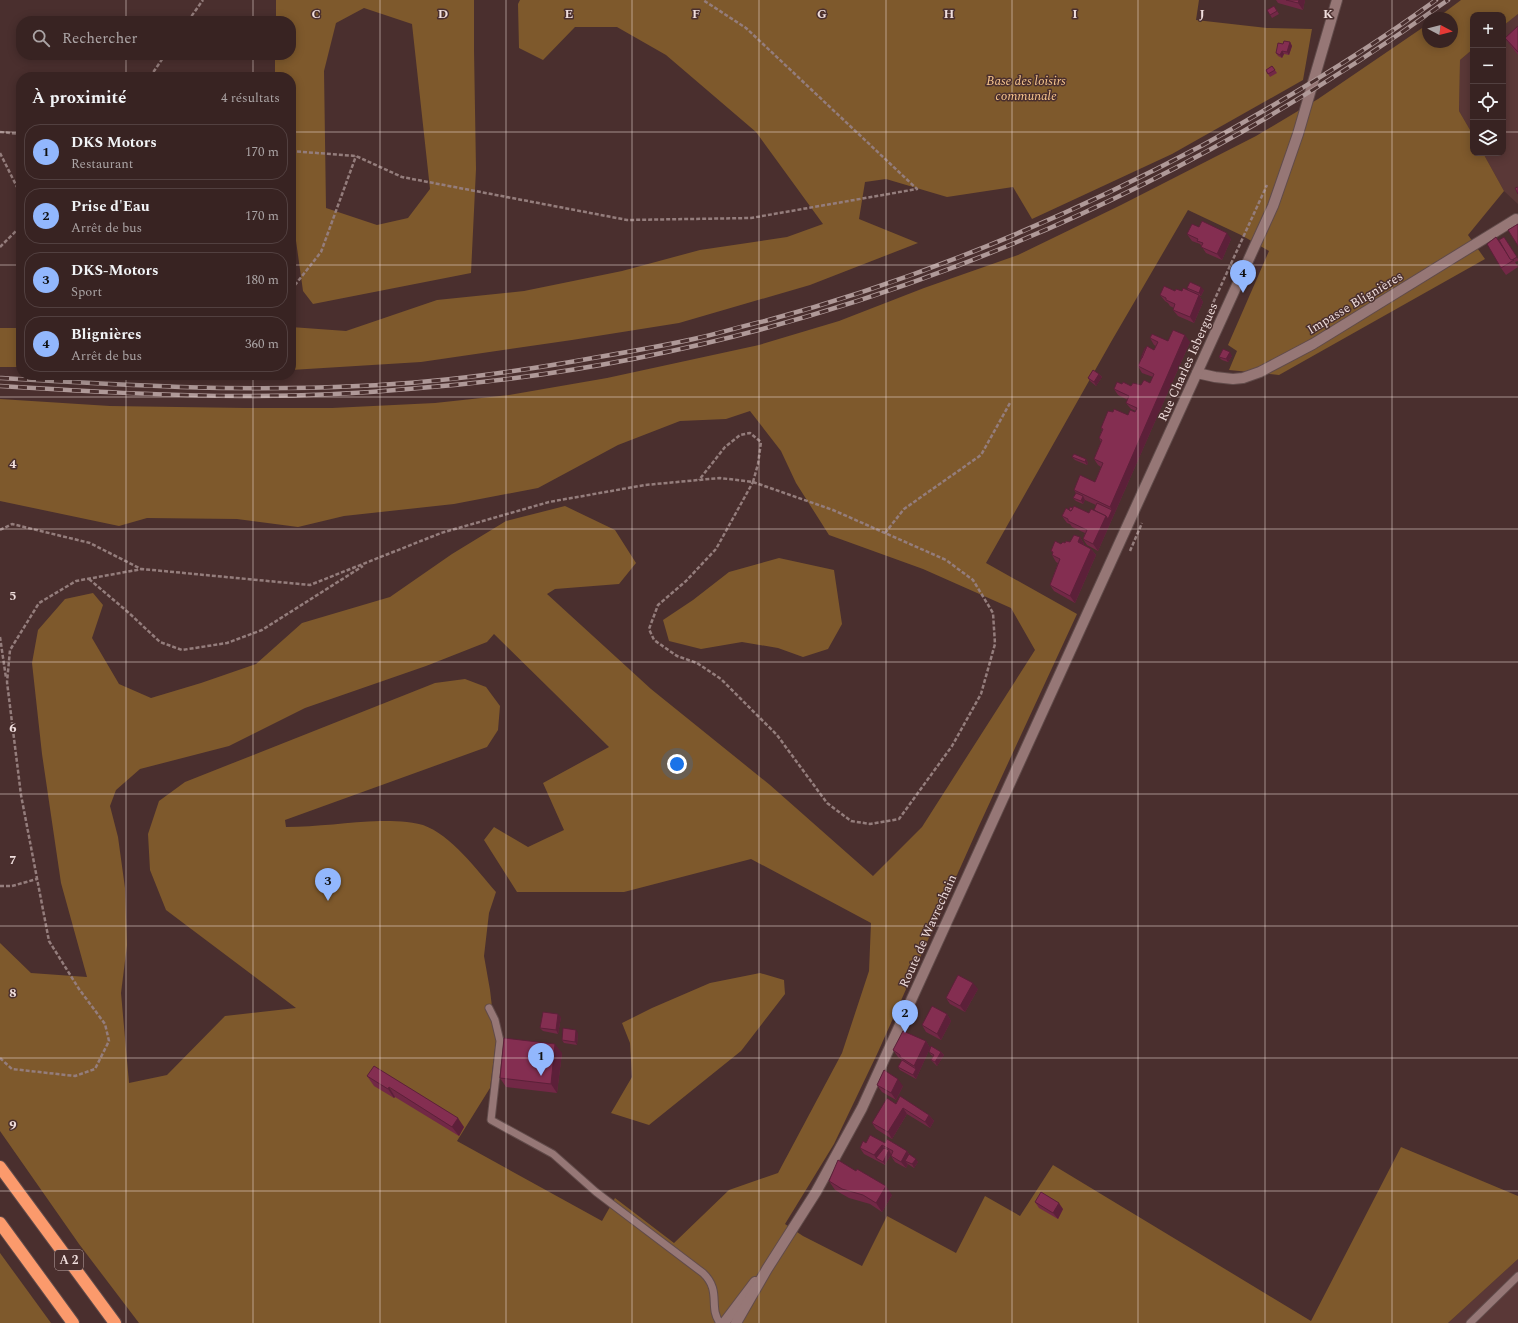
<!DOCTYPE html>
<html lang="fr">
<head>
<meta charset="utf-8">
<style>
  body { margin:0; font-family:Spectral,serif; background:#432f2f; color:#f1f3f6 }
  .controls { position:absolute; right:12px; top:12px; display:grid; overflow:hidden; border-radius:8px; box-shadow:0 2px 10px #0003 }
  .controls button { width:36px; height:36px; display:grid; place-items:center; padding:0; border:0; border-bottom:1px solid #524040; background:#382322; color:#f1f3f6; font:20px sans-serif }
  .compass { position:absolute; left:1422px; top:12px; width:36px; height:36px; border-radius:50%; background:#382322; box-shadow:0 2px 10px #0003; rotate:97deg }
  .you { position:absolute; left:677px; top:764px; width:14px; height:14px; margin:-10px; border:3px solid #fff; border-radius:50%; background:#1a73e8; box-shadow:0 0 0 6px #1a73e833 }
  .badge { display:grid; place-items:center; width:26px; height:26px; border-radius:50%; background:#92b7fd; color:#111; font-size:13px; font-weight:700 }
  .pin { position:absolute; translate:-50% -33px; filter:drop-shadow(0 1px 2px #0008) }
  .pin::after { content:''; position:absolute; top:21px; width:14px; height:12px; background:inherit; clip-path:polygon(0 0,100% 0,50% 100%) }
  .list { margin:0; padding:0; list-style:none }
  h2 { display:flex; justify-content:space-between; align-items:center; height:52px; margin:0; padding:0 16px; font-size:17px }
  h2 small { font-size:13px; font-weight:400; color:#aba4a5 }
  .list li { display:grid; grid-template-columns:26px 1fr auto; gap:12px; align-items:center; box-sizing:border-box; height:56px; margin:0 8px 8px; padding:0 8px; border:1px solid #524040; border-radius:16px }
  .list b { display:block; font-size:15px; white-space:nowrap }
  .list p { margin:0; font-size:13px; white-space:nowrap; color:#aba4a5 }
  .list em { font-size:13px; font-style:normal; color:#aba4a5 }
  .icon { flex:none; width:22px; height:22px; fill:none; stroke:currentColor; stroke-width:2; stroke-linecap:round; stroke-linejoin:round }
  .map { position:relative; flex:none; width:1518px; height:1323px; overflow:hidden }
  .search { position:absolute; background:#382322; box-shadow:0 2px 10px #0003; left:16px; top:16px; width:280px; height:44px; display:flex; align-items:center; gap:10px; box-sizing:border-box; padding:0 14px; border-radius:16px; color:#aba4a5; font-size:15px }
  .panel { position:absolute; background:#382322; box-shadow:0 2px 10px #0003; left:16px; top:72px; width:280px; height:308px; border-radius:16px }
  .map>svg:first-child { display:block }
  .built { fill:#5a3837 }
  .green { fill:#7e592c; fill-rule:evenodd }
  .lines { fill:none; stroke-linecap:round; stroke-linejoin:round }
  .lane-casing { stroke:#614b4a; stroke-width:9 }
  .street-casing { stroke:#614b4a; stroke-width:12 }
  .secondary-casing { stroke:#614b4a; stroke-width:12 }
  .highway-casing { stroke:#614b4a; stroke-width:14 }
  .path { stroke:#947d7c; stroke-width:2.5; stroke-dasharray:4 2; stroke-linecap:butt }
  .lane { stroke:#967776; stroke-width:7 }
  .street { stroke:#967776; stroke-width:10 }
  .secondary { stroke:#967776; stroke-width:10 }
  .highway { stroke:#fb9a6c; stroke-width:12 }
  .rail-casing { stroke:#af9998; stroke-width:4.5 }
  .rail { stroke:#4a2f2e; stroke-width:3; stroke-dasharray:9; stroke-linecap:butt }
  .wall { fill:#722846 }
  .shaded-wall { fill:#5c2039 }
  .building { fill:#842e51; stroke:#5c2039 }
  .grid { fill:none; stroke:#f0dedd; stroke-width:1; stroke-opacity:0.55 }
  .labels { text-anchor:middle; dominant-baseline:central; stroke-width:3; stroke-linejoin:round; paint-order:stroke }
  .shield { fill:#4a2f2e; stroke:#beaaa8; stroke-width:1 }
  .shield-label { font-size:12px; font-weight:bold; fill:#f0dedd }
  .park-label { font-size:13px; font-style:italic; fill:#f8c68e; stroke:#4a2f2e }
  .street-label { font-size:13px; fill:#f0dedd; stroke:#4a2f2e }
  .grid-label { font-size:13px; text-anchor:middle; font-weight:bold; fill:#f0dedd; stroke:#4a2f2e; stroke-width:3; stroke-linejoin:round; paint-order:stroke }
</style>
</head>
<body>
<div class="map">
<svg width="1518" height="1323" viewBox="0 0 1518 1323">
  <rect width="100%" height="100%" fill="#4a2f2e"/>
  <!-- built -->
  <g class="built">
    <polygon points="1518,14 1518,204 1504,191 1483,153 1503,153 1503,26"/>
    <polygon points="1473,49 1473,135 1459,111 1460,60"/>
    <polygon points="1518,1259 1518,1323 1448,1323"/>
  </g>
  <!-- green -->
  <g class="green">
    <path d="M 276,0 L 474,0 L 474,50 L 476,169 L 471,273 L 313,304 L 303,291 L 291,205 L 291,77 L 275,77 L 275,55 L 291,55 L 291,21 L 276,21 ZM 364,8 L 412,24 L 430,189 L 408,218 L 377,225 L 326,208 L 324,71 L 336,23 Z"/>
    <polygon points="520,0 1199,0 1196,20 1267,28 1312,29 1303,80 1172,154 1032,219 1013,187 947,197 886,179 865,182 859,219 918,243 810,285 679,323 572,340 421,362 291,370 291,327 346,331 437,300 524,291 622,271 700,250 787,237 823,224 756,132 666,55 617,27 575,27 543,60 519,48 518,4"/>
    <path d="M 1461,0 L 1518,0 L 1518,14 L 1503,26 L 1503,15 L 1473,15 L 1473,49 L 1460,60 L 1459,111 L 1473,135 L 1473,153 L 1483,153 L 1504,191 L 1468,235 L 1485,259 L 1279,375 L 1229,370 L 1237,351 L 1228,345 L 1269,251 L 1241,235 L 1188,210 L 1111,342 L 986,563 L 1077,614 L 978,828 L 878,1052 L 834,1144 L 785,1224 L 803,1236 L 862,1266 L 887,1216 L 956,1253 L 985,1196 L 1020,1216 L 1053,1165 L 1311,1321 L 1401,1147 L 1518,1196 L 1518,1259 L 1448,1323 L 139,1323 L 79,1244 L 0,1131 L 0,943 L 31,973 L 87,977 L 61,883 L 42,754 L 32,663 L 38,630 L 65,599 L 93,593 L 103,605 L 92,638 L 119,684 L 151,698 L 201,683 L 256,664 L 302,623 L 390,597 L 452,554 L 506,521 L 565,506 L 615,530 L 636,563 L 619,584 L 555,589 L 547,594 L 651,689 L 770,785 L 873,876 L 922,827 L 1035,650 L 1011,608 L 923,569 L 829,535 L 796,483 L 781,451 L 750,411 L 726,419 L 680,421 L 618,445 L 538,488 L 454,504 L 344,516 L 298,527 L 237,519 L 147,518 L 119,526 L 0,501 L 0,399 L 110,406 L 246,408 L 332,408 L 435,403 L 509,395 L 607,378 L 759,345 L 839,321 L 924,288 L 1018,255 L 1121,205 L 1256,136 L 1318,99 L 1428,24 L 1428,42 L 1452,42 L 1452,18 L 1437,18 ZM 494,634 L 609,747 L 543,783 L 564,830 L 528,847 L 494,827 L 484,840 L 517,892 L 624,892 L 751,859 L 871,923 L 869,971 L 842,1053 L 778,1173 L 729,1190 L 674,1243 L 615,1198 L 602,1221 L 457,1141 L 490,1088 L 496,1041 L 490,990 L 484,956 L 489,913 L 496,892 C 477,870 451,835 423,825 C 409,821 394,821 380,821 C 349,822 317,827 286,827 L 285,820 L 487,747 L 498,730 L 500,706 L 486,687 L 465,679 L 435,683 L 185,782 L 159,801 L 148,834 L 150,870 L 166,910 L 296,1008 L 225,1016 L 167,1075 L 129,1083 L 121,993 L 127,945 L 125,888 L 118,837 L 110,806 L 116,790 L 140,769 L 229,746 L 305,708 L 426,666 L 487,642 Z"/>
    <rect x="0" y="328" width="21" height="39"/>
    <polygon points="779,558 834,570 842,624 828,649 803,657 778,648 742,642 701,649 669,641 663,620 693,600 729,572"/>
    <polygon points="760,973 784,980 785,994 741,1051 649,1125 611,1113 632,1077 630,1043 622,1023 652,1008 710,983"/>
    <polygon points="0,1253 51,1323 0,1323"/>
  </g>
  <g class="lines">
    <defs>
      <g id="lane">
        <path d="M 489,1008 L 495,1020 L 500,1041 L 491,1120 L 553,1154 L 596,1192 L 703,1273 C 722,1291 708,1307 720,1323"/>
        <polyline points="1470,1323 1518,1276"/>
      </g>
      <polyline id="street" points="1197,373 1215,377 1233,379 1243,378 1260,372 1313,344 1516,219"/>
      <g id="secondary">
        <polyline points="724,1323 755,1282"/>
        <polyline points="736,1323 767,1269 816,1192 862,1108 1273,206 1298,134 1337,0"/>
      </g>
      <g id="highway">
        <polyline points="0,1167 115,1323"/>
        <polyline points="0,1223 73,1323"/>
      </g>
    </defs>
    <!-- lane casing -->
    <use href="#lane" class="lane-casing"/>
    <!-- street casing -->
    <use href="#street" class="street-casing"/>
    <!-- secondary casing -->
    <use href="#secondary" class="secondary-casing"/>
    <!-- highway casing -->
    <use href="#highway" class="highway-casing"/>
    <!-- path -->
    <g class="path">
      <polyline points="188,21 203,0"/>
      <polyline points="150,77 165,55"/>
      <polyline points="0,132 21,134"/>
      <polyline points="291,151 356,156 402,177 627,220 751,218 917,189 746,28 703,0"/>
      <polyline points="0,153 21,195"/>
      <polyline points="0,247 21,226"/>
      <polyline points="291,290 321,252 356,156"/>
      <polyline points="1208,319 1208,314 1267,185"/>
      <polygon points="753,482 833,510 946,560 973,580 993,613 995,644 981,694 952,746 899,819 870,824 851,821 827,803 777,735 721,679 697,663 677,656 654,640 649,629 658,605 686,581 716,549"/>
      <polyline points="0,530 12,524 90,543 141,569"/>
      <polyline points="885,533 904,509 981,455 1010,403"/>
      <polyline points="1130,551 1142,523"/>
      <polyline points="89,579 129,613 160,642 182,650 227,643 262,630 363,566"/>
      <polyline points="0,637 6,678"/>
      <polyline points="0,886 12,886 37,879"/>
      <polyline points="0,1058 12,1069 75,1076 95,1069 109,1041 105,1024 79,989 49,941 21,795 7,682 10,650 39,603 76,581 142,569 310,585 441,533 549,502 645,485 720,478 753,482 758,464 761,442 750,433 740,435 725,447 699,480"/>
    </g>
    <!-- lane -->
    <use href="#lane" class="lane"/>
    <!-- street -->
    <use href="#street" class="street"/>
    <!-- secondary -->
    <use href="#secondary" class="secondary"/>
    <!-- highway -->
    <use href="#highway" class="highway"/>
    <defs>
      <g id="rail">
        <path d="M 0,378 C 120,385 239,392 358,386 C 437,383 516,372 593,358 C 628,352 663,346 698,338 C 720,333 742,326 765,321 C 918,280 1063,219 1203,145 C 1283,101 1362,54 1436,0"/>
        <path d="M 0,386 C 82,391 164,396 246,396 C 300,396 354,394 408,389 C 787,361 1140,221 1448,0"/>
      </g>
    </defs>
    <!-- rail casing -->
    <use href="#rail" class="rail-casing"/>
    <!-- rail -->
    <use href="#rail" class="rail"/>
  </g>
  <!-- wall -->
  <g class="wall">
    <polygon points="1276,0 1305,0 1303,10 1278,3"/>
    <polygon points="1274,6 1279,14 1272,18 1267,10"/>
    <polygon points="1518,26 1518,55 1514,50 1505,38"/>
    <polygon points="1290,42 1292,46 1289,55 1284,54 1282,58 1278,56 1276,53 1283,44"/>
    <polygon points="1272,66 1277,73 1270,77 1266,70"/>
    <polygon points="1199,227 1231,239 1222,260 1206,253 1200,244 1192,241 1187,234"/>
    <polygon points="1504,237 1518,259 1518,261 1515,262 1518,267 1506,275 1501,268 1499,240"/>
    <polygon points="1187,288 1204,290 1201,296 1199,295 1203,302 1194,323 1178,316 1173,310 1174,308 1170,306 1168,303 1165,301 1160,295 1175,291 1189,291"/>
    <polygon points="1150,338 1168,341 1190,342 1098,551 1087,545 1083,539 1085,533 1072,527 1070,524 1067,523 1062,516 1069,510 1089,513 1094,510 1096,505 1085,500 1083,504 1076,501 1073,498 1076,493 1074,490 1095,482 1101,467 1098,465 1094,459 1101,442 1099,438 1102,430 1101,428 1113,412 1128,415 1135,412 1136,411 1131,409 1126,403 1128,400 1118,395 1114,389 1122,384 1131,386 1141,385 1150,383 1153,377 1142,373 1138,366 1141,359 1141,358 1154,350 1156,346 1154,345"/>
    <polygon points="1232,356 1228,362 1222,360 1219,357"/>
    <polygon points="1099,374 1102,377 1096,386 1090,381 1088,378"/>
    <polygon points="1072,457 1086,459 1088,463 1087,465 1075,460"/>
    <polygon points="1080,537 1084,544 1084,545 1091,549 1096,555 1075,603 1054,591 1050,585 1058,563 1056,562 1052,555 1053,553 1051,551 1061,544 1065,543 1070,542"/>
    <polygon points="978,989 965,1012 950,1004 946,998"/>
    <polygon points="947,1014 951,1021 941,1040 926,1032 922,1025"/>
    <polygon points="561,1017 558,1034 543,1031 540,1028"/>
    <polygon points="578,1033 577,1045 564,1043 562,1040"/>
    <polygon points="926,1041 930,1048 916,1079 900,1070 898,1067 902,1060 898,1057 893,1050"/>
    <polygon points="929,1052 941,1052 944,1055 937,1066 931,1060 933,1056 931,1055"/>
    <polygon points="562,1053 557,1093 506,1087 500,1078"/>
    <polygon points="367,1076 464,1127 459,1136 395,1097 394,1098 374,1086"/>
    <polygon points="877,1085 903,1086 896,1100 882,1092"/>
    <polygon points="896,1104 929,1115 934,1121 930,1128 907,1114 892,1139 876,1129 872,1123"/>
    <polygon points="866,1142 885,1143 907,1151 909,1154 918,1162 914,1168 908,1164 906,1168 895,1162 891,1156 891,1154 885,1165 864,1154 860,1148"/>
    <polygon points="829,1181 892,1195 882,1212 870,1204 849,1198 835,1190"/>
    <polygon points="1035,1202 1063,1209 1058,1219 1039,1208"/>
  </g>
  <!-- shaded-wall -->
  <g class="shaded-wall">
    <polygon points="1299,0 1305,0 1303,10 1298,3"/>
    <polygon points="1290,42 1292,46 1289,55 1287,52"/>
    <polygon points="1282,51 1284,54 1282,58 1280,55"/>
    <polygon points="1227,233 1231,239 1222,260 1217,254"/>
    <polygon points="1201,287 1204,290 1201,296 1199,293"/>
    <polygon points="1199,295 1203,302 1194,323 1190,317"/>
    <polygon points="1185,335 1190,342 1098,551 1093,544 1106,516 1112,510 1110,507"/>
    <polygon points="1230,352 1232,356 1228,362 1226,359"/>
    <polygon points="1099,374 1102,377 1096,386 1094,382"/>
    <polygon points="1086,459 1088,463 1087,465 1085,462"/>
    <polygon points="1083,496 1085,500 1083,504 1081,501"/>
    <polygon points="1080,537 1084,544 1082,548 1078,542"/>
    <polygon points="1091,549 1096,555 1075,603 1070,596"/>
    <polygon points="973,983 978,989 965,1012 960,1006"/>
    <polygon points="558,1014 561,1017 558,1034 556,1030"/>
    <polygon points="947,1014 951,1021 941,1040 937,1034"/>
    <polygon points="576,1030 578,1033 577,1045 575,1042"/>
    <polygon points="926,1041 930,1048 916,1079 913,1075 916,1069 914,1066"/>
    <polygon points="555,1044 562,1053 557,1093 551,1084"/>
    <polygon points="941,1052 944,1055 937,1066 935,1062"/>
    <polygon points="898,1079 903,1086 896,1100 891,1093"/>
    <polygon points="389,1087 395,1097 394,1098 388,1089"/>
    <polygon points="903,1108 907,1114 892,1139 888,1132"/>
    <polygon points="929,1115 934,1121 930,1128 925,1122"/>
    <polygon points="458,1118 464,1127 459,1136 452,1127"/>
    <polygon points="882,1145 886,1151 876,1158 874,1155"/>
    <polygon points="889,1150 891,1154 885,1165 883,1162"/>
    <polygon points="907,1151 911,1158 905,1161 908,1164 906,1168 901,1162"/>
    <polygon points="916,1159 918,1162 914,1168 912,1164"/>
    <polygon points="886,1186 892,1195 882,1212 876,1203"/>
    <polygon points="1059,1203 1063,1209 1058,1219 1053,1213"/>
  </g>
  <!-- building -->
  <g class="building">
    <polygon points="1286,0 1299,0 1298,3"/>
    <polygon points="1274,6 1277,11 1270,15 1267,10"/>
    <polygon points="1518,26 1518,52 1505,38"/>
    <polygon points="1284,41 1290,42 1287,52 1282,51 1280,55 1276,53 1278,43 1283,44"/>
    <polygon points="1272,66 1275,70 1268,74 1266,70"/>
    <polygon points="1518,187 1518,194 1515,188"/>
    <polygon points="1202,221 1227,233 1217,254 1201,247 1203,243 1197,241 1198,239 1187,234 1192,224 1199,227"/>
    <polygon points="1518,224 1518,246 1508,230"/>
    <polygon points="1496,237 1510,258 1514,260 1501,268 1487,244"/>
    <polygon points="1504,237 1517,257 1512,260 1510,259 1499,240"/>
    <polygon points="1190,282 1201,287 1199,293 1187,288"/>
    <polygon points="1164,286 1175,291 1176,289 1182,291 1183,288 1199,295 1190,317 1173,310 1175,304 1166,300 1166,298 1160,295"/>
    <polygon points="1173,330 1185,335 1110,507 1074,490 1080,475 1095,482 1103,463 1094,459 1102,440 1099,438 1103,429 1101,428 1108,411 1113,412 1114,409 1128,415 1130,410 1135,412 1137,408 1126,403 1129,396 1114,389 1117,382 1122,384 1123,382 1131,386 1133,383 1141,385 1144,380 1150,383 1154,374 1138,366 1147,346 1154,350 1158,342 1150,338 1152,334 1168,341"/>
    <polygon points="1145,348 1146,348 1142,358 1141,358"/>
    <polygon points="1223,349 1230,352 1226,359 1219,357"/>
    <polygon points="1093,370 1099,374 1094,382 1088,378"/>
    <polygon points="1074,454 1086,459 1085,462 1072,457"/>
    <polygon points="1076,493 1083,496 1081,501 1073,498"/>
    <polygon points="1097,503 1112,510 1108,519 1106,516 1094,510"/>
    <polygon points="1074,506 1089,513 1091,509 1106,516 1093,544 1083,539 1087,530 1068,521 1068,519 1062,516 1066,508 1071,511"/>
    <polygon points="1070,507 1073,508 1071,511 1069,510"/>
    <polygon points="1074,535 1080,537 1078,542 1091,549 1070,596 1050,585 1060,559 1052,555 1053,552 1051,551 1055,541 1061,544 1063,542 1065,543 1066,541 1070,542"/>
    <polygon points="958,975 973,983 960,1006 946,998"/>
    <polygon points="932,1006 947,1014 937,1034 922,1025"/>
    <polygon points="543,1012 558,1014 556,1030 540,1028"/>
    <polygon points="563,1028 576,1030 575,1042 562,1040"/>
    <polygon points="903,1031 926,1041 914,1066 900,1057 900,1055 893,1050"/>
    <polygon points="504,1038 555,1044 551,1084 500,1078"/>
    <polygon points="931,1046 941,1052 935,1062 931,1060 934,1055 929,1052"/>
    <polygon points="902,1060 916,1069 913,1075 898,1067"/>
    <polygon points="374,1066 458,1118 452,1127 389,1087 388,1089 367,1076"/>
    <polygon points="884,1070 898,1079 891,1093 877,1085"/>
    <polygon points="900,1096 929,1115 925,1122 903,1108 888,1132 872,1123 887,1098 896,1104"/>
    <polygon points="870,1135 885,1143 887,1139 907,1151 901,1162 891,1156 893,1151 882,1145 874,1155 860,1148 863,1141 866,1143"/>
    <polygon points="884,1148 889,1150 883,1162 876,1158"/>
    <polygon points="909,1154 916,1159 912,1164 905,1161"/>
    <polygon points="838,1160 856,1171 857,1169 886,1186 876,1203 863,1195 842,1189 829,1181"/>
    <polygon points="1041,1192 1059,1203 1053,1213 1035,1202"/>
  </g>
  <!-- grid -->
  <path class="grid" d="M 126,0 L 126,21M 253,0 L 253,21M 380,0 L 380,1323M 506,0 L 506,1323M 632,0 L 632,1323M 759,0 L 759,1323M 886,0 L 886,1323M 1012,0 L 1012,1323M 1138,0 L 1138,1323M 1265,0 L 1265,1323M 1392,0 L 1392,1323M 126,55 L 126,77M 253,55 L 253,77M 0,132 L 21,132M 291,132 L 1473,132M 1503,132 L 1518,132M 0,265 L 21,265M 291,265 L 1518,265M 126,375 L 126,1323M 253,375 L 253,1323M 0,397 L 1518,397M 0,529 L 1518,529M 0,662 L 1518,662M 0,794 L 1518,794M 0,926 L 1518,926M 0,1058 L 1518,1058M 0,1191 L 1518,1191"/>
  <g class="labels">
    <!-- shield labels -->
    <rect class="shield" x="55" y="1250" width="28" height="20" rx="3"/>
    <g class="shield-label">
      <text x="69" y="1260">A 2</text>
    </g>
    <!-- park labels -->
    <g class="park-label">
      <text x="1026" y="81">Base des loisirs<tspan x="1026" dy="15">communale</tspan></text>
    </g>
    <!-- street labels -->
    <g class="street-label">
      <text transform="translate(1355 303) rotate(-31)">Impasse Blignières</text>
      <text transform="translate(1188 362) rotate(-66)">Rue Charles Isbergues</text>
      <text transform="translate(928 931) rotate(-66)">Route de Wavrechain</text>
    </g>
  </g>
  <g class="grid-label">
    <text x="316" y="18">C</text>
    <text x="443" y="18">D</text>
    <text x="569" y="18">E</text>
    <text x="696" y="18">F</text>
    <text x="822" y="18">G</text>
    <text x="949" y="18">H</text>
    <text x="1075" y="18">I</text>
    <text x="1202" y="18">J</text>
    <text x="1328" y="18">K</text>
    <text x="13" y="468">4</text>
    <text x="13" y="600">5</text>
    <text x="13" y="732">6</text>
    <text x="13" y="864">7</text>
    <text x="13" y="997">8</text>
    <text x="13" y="1129">9</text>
  </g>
</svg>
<div class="controls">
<button>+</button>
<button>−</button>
<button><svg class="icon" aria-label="locate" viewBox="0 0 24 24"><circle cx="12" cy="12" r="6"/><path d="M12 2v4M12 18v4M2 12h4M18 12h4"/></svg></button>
<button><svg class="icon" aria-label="layers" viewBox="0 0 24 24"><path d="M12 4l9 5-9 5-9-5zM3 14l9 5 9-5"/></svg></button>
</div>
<svg class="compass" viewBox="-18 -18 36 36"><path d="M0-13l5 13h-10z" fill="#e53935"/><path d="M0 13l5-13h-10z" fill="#aba4a5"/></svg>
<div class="you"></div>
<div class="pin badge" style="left:541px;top:1076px">1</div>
<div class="pin badge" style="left:905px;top:1033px">2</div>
<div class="pin badge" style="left:328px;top:901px">3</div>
<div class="pin badge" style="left:1243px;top:293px">4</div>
<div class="search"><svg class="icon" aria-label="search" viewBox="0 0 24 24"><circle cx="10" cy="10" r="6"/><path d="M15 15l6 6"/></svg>Rechercher</div>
<section class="panel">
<h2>À proximité<small>4 résultats</small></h2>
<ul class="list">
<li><span class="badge">1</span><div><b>DKS Motors</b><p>Restaurant</p></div><em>170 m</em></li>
<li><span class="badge">2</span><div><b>Prise d'Eau</b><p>Arrêt de bus</p></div><em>170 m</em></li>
<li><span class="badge">3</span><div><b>DKS-Motors</b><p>Sport</p></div><em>180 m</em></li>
<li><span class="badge">4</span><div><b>Blignières</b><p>Arrêt de bus</p></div><em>360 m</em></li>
</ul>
</section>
</div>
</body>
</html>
